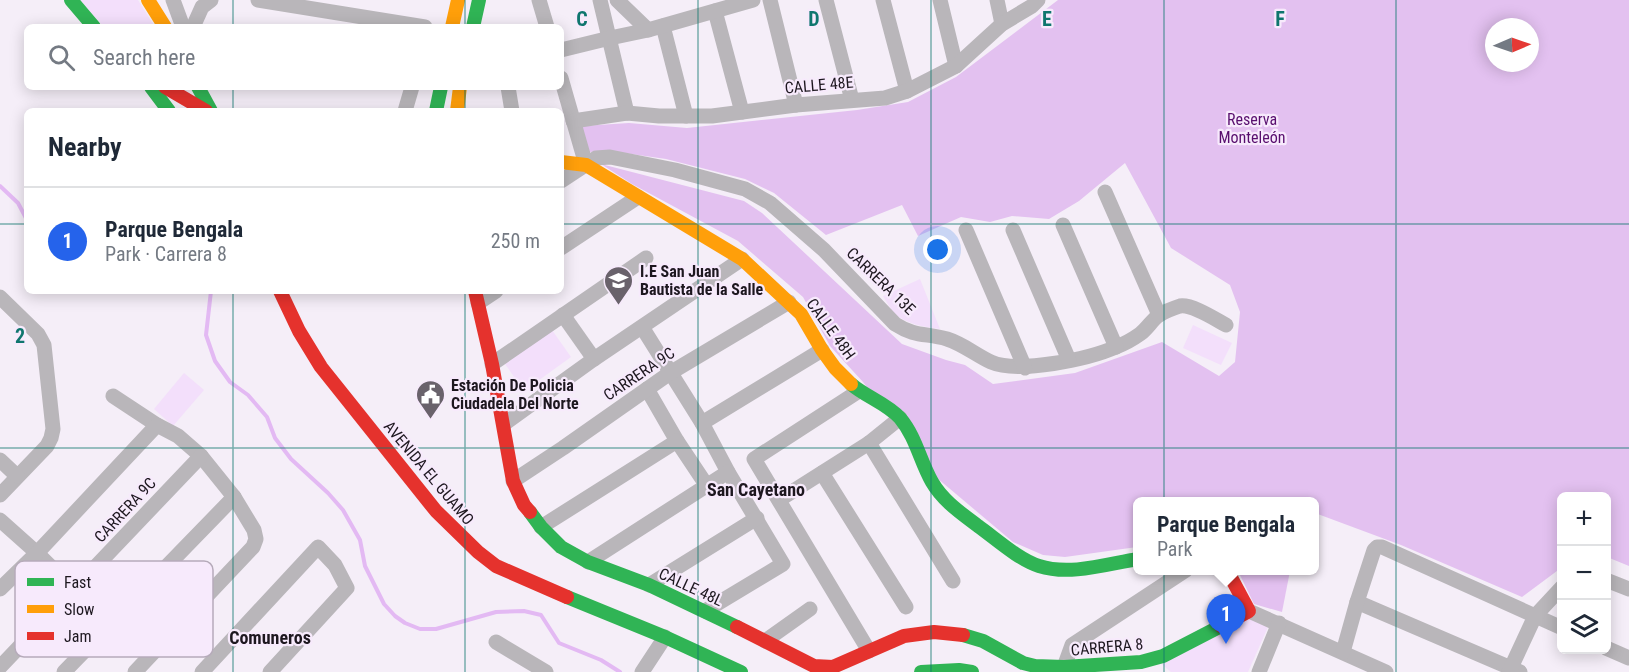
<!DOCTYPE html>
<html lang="en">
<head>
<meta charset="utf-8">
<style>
  body { margin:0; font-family:"Roboto Condensed",sans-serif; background:#f2f2f3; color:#1f2937 }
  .controls { position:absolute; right:18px; bottom:18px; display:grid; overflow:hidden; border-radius:9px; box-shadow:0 3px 15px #0003 }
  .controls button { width:54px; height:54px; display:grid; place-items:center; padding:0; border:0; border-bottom:2px solid #e0e1e3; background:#fff; color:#1f2937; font:30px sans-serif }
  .compass { position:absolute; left:1485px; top:18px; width:54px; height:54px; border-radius:50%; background:#fff; box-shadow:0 3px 15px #0003; rotate:88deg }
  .you { position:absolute; left:938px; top:250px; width:21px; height:21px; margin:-15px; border:4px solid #fff; border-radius:50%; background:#1a73e8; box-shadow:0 0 0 9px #1a73e833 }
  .badge { display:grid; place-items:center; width:39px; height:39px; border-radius:50%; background:#2563eb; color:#fff; font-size:20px; font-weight:700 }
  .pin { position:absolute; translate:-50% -50px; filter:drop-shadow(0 2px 3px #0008) }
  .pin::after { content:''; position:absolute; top:32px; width:21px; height:18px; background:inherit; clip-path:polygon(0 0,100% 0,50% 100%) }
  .popup { position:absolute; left:1133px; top:497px; width:186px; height:78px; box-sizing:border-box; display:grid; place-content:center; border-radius:9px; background:#fff; filter:drop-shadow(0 2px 4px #0005); font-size:20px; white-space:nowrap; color:#747a83 }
  .popup b { font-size:22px; color:#1f2937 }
  .popup::after { content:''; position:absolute; left:50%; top:100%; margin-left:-12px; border:12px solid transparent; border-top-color:#fff }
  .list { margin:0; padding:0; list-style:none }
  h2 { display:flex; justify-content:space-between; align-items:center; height:78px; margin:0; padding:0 24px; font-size:26px }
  h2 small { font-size:20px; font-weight:400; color:#747a83 }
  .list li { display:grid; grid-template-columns:39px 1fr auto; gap:18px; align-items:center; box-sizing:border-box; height:108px; padding:0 24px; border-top:2px solid #e0e1e3 }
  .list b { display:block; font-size:22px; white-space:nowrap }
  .list p { margin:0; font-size:20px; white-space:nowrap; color:#747a83 }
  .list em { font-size:20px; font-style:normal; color:#747a83 }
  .icon { flex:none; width:33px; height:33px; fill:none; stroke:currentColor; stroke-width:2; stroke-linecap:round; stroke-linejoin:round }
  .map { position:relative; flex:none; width:1629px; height:672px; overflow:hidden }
  .search { position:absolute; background:#fff; box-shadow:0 3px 15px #0003; left:24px; top:24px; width:540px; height:66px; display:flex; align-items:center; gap:15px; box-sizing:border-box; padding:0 21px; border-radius:9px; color:#747a83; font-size:22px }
  .panel { position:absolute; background:#fff; box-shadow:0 3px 15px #0003; left:24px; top:108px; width:540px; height:186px; border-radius:9px }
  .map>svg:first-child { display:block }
  .green { fill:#f3dffb }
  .forest { fill:#e3c1f0; fill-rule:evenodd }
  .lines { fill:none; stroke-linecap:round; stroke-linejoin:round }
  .stream { stroke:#e3b9f3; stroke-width:4 }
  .street { stroke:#b9b6ba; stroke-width:15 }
  .fast { stroke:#30b455; stroke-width:14 }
  .slow { stroke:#ff9f0a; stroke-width:14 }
  .jam { stroke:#e5322d; stroke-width:14 }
  .grid { fill:none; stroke:#0f766e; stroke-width:1.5; stroke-opacity:0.55 }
  .labels { text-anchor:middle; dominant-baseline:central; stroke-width:4.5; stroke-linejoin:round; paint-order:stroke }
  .street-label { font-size:16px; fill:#1d171f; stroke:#f7eafc }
  .park-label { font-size:16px; fill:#580e6e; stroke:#f7eafc }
  .poi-label { font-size:16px; font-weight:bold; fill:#1d171f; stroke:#f7eafc; text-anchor:start }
  .neighbourhood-label { font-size:18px; font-weight:bold; fill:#1d171f; stroke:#f7eafc }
  .key { fill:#f7eafc; stroke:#b6abba; stroke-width:1.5 }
  .key-label { font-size:16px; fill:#1d171f }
  .grid-label { font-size:20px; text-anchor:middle; font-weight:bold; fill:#0f766e; stroke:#f7eafc; stroke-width:4.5; stroke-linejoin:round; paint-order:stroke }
</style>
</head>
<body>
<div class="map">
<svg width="1629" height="672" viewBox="0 0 1629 672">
  <rect width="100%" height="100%" fill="#f5eef8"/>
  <!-- green -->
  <g class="green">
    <polygon points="80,0 138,0 155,27 104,27"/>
    <path d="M 920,279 L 940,329 C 925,327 905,324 894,313 C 890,308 886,301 883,296 Z"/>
    <polygon points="1193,325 1232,343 1221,365 1183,348"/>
    <polygon points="552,330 571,357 524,391 505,364"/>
    <polygon points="184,373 204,390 173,426 154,409"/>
    <polygon points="1247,616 1268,627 1248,672 1171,672 1158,661"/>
  </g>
  <!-- forest -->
  <g class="forest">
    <path d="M 1058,0 L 1629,0 L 1629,566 L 1607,557 L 1606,496 L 1562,496 L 1561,568 L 1522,597 L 1401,545 L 1315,513 L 1314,502 L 1138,502 L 1137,547 L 1065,557 L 1043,555 L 1013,542 L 937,478 L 863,382 L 830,346 L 803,297 L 738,241 L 632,184 L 601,164 L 744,201 L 762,213 L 902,344 L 946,360 L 965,365 L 993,384 L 1075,373 L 1162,342 L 1219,376 L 1235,362 L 1240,312 L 1230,285 L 1171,248 L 1125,163 L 1079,201 L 1049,219 L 1012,216 L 990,222 L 961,217 L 918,236 L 902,205 L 826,235 L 774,193 L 745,179 L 666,159 L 610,151 L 589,152 L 582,126 L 629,123 L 687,128 L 857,110 L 908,102 L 956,77 ZM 1494,27 L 1530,27 L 1530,63 L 1494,63 Z"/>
    <polygon points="1238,571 1290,571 1282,612 1254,604"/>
  </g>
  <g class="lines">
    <!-- stream -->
    <g class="stream">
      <polyline points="0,186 18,203 27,220"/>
      <polyline points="211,291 206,335 215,361 230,382 248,395 267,417 275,438 291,459 328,493 343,510 360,540 365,566 384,604 395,616 405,623 420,629 436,629 496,612 524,611 541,615 559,643 601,660 620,672"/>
    </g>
    <!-- street -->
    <g class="street">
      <polyline points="173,0 183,27"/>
      <polyline points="258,0 425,27"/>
      <polyline points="539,0 547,27"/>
      <polyline points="600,0 627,113"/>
      <polyline points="617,0 648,30"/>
      <polyline points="770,0 796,105"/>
      <polyline points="826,0 852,100"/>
      <polyline points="883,0 907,91"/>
      <polyline points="940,0 956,66"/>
      <polyline points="997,0 1002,24"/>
      <polyline points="715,11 742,112"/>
      <polyline points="663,26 686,116"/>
      <polyline points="193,27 202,7 211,0"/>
      <polyline points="561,50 610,38 648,30 753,0"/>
      <polyline points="561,78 586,165"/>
      <polyline points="508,87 512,111"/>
      <polyline points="405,111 412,87"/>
      <polyline points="573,121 627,113 659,116 712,116 796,105 885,98 907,91 956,66 1002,24 1032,6 1038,0"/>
      <path d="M 561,181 L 596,158 L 610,157 L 675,170 L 745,189 L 770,203 L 824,250 L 895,324 C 915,337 926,333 947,339 C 963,344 976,355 991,362 C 1018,374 1089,359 1116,347 C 1124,344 1133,339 1140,334 C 1147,329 1152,320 1159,315 C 1164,312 1174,308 1180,306 C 1192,304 1215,319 1226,325"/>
      <polyline points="1105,192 1159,315"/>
      <polyline points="1063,225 1116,347"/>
      <polyline points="966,230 1025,368"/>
      <polyline points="1013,230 1069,360"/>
      <polyline points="561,248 638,197"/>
      <polyline points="0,297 38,334 44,345 53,429 51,438 47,446 0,495"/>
      <polyline points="478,303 496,291"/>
      <polyline points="563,315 594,359"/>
      <polyline points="642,327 702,423 728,472 783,564 705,611"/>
      <polyline points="492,364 646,258"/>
      <polyline points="647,389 677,441 707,486"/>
      <polyline points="859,391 754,459 869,651"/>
      <polyline points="113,396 157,425 178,436 201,456 234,497 254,530 256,539 253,547 135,672"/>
      <polyline points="702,423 822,350"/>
      <polyline points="504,424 594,359 742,259"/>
      <polyline points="869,443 953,581"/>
      <polyline points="0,460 17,476"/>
      <polyline points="822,473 906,607"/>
      <polyline points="513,481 563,448 670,373 789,302"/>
      <polyline points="779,500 869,443 900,418"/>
      <polyline points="0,520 37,553 109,624"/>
      <polyline points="541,527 677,441"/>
      <polyline points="588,562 728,472"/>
      <polyline points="1606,580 1629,589"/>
      <polyline points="649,585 757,518"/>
      <polyline points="0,589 37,553 157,425"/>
      <polyline points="1357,602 1520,672"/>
      <polyline points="1249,611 1386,672"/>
      <polyline points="765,641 810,609"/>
      <polyline points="496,642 546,672"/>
      <polyline points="1606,648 1629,658"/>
      <polyline points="1343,652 1357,602 1374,550 1377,547 1382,547 1562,628"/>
      <polyline points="0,667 201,456"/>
      <polyline points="1064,667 1072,645 1186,570"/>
      <polyline points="64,672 234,497"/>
      <polyline points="202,672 318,547 335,565 347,588 270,672"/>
      <polyline points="642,672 665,637"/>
      <polyline points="1259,672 1279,623"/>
      <polyline points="1509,672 1535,616 1562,587"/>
    </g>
    <!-- fast -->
    <g class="fast">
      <polyline points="71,0 94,27"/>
      <polyline points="473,27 479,0"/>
      <polyline points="151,87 169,111"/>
      <polyline points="198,87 211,111"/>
      <polyline points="436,111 441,87"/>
      <path d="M 851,384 C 866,397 886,403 900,418 C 916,437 920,461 932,482 C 943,501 961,513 978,526 C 995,538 1019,560 1039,566 C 1070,576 1107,564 1138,559"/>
      <polyline points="530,512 541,527 561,547 588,562 649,585 737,627"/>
      <polyline points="567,597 665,637 741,672"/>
      <polyline points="963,635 983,641 1023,663 1035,666 1064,667 1141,662 1163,656 1221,626"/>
      <polyline points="921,672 959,670 972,672"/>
    </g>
    <!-- slow -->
    <g class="slow">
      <polyline points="148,0 165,27"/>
      <polyline points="452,27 458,0"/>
      <polyline points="457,111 460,87"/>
      <polyline points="561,162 586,165 742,259 801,314 822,350 835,368 851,384"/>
    </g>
    <!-- jam -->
    <g class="jam">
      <polyline points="165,87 206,111"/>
      <polyline points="280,291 299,331 321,367 436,511 478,552 496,566 567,597"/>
      <polyline points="475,291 492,364 513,481 524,505 530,512"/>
      <polyline points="1221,626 1249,611 1227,570"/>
      <polyline points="737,627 814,666 833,667 904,636 934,632 963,635"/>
    </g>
  </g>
  <!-- grid -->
  <path class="grid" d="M 233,0 L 233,27M 465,0 L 465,27M 698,0 L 698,672M 931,0 L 931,672M 1164,0 L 1164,672M 1396,0 L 1396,672M 233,87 L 233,111M 465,87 L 465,111M 0,224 L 27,224M 561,224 L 1629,224M 233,291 L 233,672M 465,291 L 465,672M 0,448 L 1629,448"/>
  <!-- icons -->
  <defs>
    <symbol id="school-pin" viewBox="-11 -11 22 30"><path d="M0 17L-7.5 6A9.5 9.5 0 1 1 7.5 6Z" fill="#69626b" stroke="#f7eafc"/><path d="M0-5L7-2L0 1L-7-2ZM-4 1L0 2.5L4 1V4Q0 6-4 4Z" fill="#fff"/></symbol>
    <symbol id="civic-pin" viewBox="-11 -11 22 30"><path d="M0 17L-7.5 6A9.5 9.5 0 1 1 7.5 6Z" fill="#69626b" stroke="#f7eafc"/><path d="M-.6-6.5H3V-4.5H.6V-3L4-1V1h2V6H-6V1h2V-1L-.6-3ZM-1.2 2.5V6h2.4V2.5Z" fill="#fff"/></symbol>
  </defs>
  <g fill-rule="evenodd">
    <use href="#school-pin" x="602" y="264" width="33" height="45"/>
    <use href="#civic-pin" x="414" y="378" width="33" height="45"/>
  </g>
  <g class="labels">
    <!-- street labels -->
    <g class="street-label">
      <text transform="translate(819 85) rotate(-5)">CALLE 48E</text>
      <text transform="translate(881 281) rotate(44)">CARRERA 13E</text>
      <text transform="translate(831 329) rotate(54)">CALLE 48H</text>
      <text transform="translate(639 374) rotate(-34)">CARRERA 9C</text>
      <text transform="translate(429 473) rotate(50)">AVENIDA EL GUAMO</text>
      <text transform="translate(125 510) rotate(-47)">CARRERA 9C</text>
      <text transform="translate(691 587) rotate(25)">CALLE 48L</text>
      <text transform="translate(1107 647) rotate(-5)">CARRERA 8</text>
    </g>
    <!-- park labels -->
    <g class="park-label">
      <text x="1252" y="119">Reserva<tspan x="1252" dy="18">Monteleón</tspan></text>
    </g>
    <!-- poi labels -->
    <g class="poi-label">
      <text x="640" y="271">I.E San Juan<tspan x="640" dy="18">Bautista de la Salle</tspan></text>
      <text x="451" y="385">Estación De Policia<tspan x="451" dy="18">Ciudadela Del Norte</tspan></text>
    </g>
    <!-- neighbourhood labels -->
    <g class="neighbourhood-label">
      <text x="756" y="489">San Cayetano</text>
      <text x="270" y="637">Comuneros</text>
    </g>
  </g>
  <!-- legend -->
  <rect x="15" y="561" width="198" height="96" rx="9" class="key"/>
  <rect x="27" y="578" width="27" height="8" fill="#30b455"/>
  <rect x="27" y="605" width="27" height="8" fill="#ff9f0a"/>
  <rect x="27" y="632" width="27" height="8" fill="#e5322d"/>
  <g class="key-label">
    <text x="64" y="588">Fast</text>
    <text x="64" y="615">Slow</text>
    <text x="64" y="642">Jam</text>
  </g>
  <g class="grid-label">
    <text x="582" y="26">C</text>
    <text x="814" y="26">D</text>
    <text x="1047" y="26">E</text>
    <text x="1280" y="26">F</text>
    <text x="20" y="343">2</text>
  </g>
</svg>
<div class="controls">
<button>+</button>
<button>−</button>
<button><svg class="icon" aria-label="layers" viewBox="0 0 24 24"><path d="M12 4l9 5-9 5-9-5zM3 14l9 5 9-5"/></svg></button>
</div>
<svg class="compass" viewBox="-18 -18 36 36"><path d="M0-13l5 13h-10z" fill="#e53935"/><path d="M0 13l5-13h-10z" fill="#747a83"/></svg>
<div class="you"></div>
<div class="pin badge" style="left:1226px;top:644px">1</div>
<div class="popup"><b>Parque Bengala</b>Park</div>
<div class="search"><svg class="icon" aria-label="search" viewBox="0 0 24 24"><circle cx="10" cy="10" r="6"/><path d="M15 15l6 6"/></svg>Search here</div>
<section class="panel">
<h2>Nearby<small></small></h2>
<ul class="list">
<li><span class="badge">1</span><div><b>Parque Bengala</b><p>Park · Carrera 8</p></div><em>250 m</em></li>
</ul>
</section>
</div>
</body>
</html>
